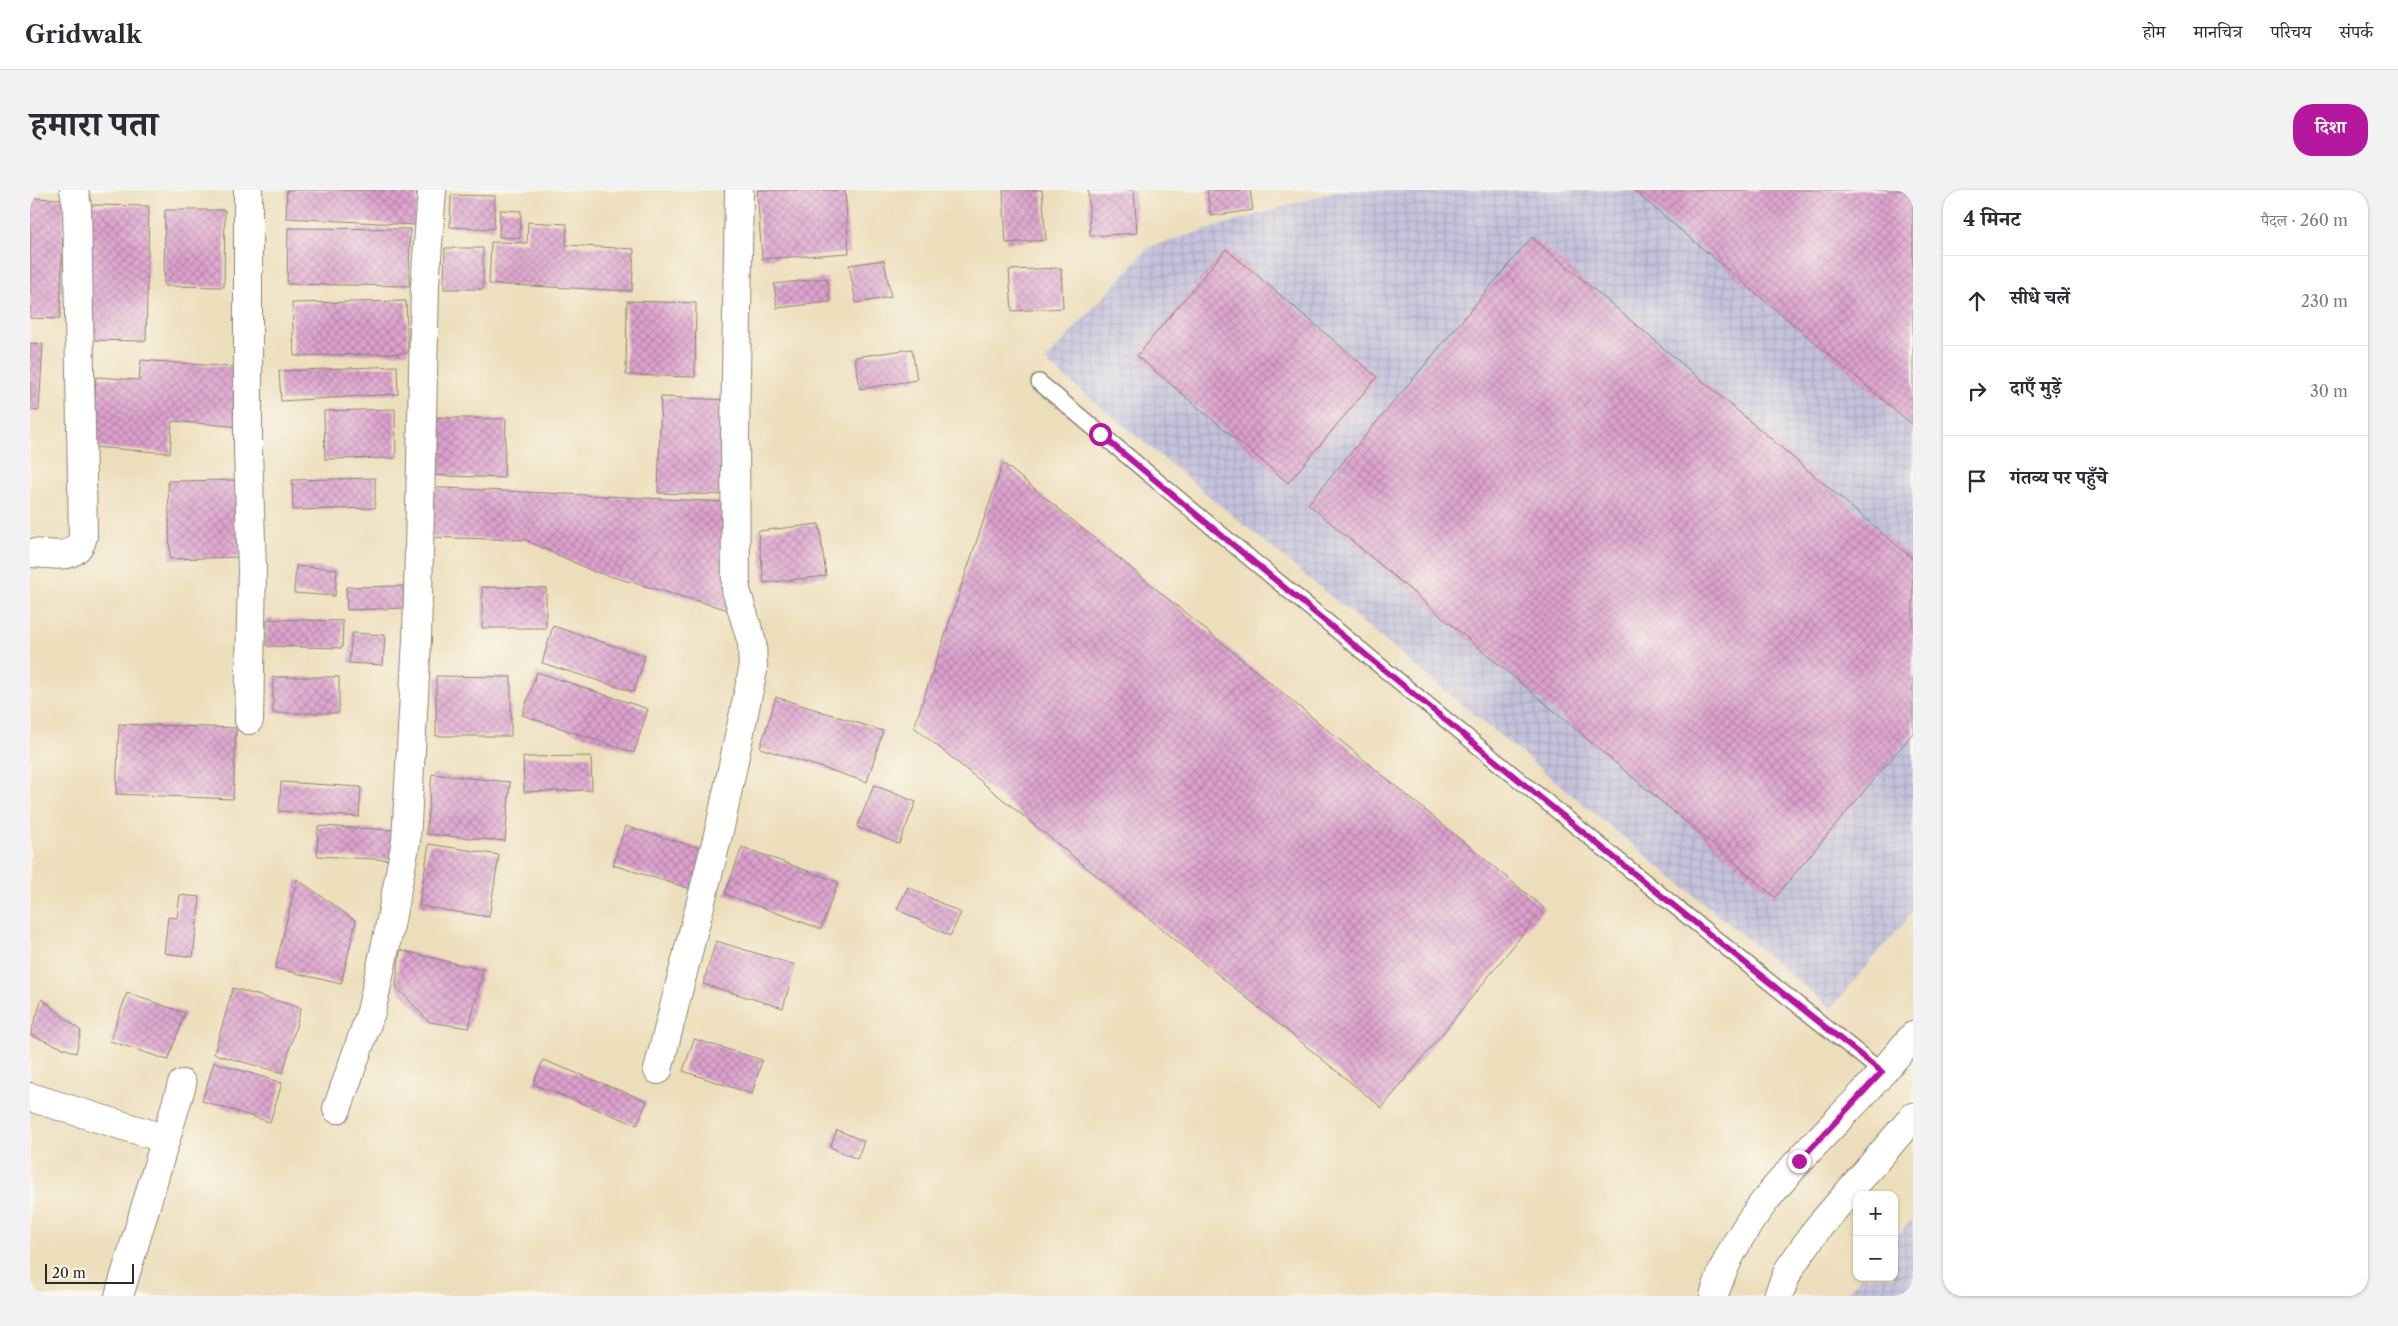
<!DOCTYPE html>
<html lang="hi">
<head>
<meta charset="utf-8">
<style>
  body { margin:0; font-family:"Libre Caslon Text","Noto Serif Devanagari",serif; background:#f2f2f3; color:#2b2b33 }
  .controls { position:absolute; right:15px; bottom:15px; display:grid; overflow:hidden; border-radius:10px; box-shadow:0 1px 4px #0004 }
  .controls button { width:45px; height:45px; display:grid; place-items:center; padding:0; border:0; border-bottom:1px solid #e1e1e2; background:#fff; color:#2b2b33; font:25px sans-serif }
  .scale { position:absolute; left:15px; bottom:12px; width:89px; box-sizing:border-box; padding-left:5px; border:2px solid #2b2b2b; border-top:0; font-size:14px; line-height:18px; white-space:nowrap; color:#2b2b2b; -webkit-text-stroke:4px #fbf7ec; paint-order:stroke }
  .stop { position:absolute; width:15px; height:15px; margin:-11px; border:4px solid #b5179e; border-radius:50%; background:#fff }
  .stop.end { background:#b5179e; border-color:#fff; box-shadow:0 1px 5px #0008 }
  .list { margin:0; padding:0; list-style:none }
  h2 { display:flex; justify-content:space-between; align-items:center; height:65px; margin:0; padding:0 20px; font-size:21px }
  h2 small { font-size:16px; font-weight:400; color:#7c7c81 }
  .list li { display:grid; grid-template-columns:32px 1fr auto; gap:15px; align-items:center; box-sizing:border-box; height:90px; padding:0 20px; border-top:1px solid #e1e1e2 }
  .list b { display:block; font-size:19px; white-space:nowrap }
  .list em { font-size:16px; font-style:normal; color:#7c7c81 }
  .icon { flex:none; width:28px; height:28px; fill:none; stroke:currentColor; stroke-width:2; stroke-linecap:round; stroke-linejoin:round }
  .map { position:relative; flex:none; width:1883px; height:1106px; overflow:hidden; border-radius:20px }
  header { display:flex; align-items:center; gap:30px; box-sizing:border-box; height:70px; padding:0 25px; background:#fff; border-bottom:1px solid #e1e1e2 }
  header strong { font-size:24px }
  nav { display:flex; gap:28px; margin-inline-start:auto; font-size:18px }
  .intro { display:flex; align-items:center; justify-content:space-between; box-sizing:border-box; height:120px; padding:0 30px }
  h1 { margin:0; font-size:35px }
  .button { padding:12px 22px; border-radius:20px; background:#b5179e; color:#fff; font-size:18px; font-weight:700 }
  main { display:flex; gap:30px; padding:0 30px }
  aside { flex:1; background:#fff; border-radius:20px; box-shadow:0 1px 4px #0004 }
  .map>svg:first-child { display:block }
  .industrial { fill:url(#industrial-grid) }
  .building { fill:url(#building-cross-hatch) }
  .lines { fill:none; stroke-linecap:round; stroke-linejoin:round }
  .lane-casing { stroke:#8c8473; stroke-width:18 }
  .street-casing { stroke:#8c8473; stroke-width:30 }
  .secondary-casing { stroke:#8c8473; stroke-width:30 }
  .lane { stroke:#fff; stroke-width:15 }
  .street { stroke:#fff; stroke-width:28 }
  .secondary { stroke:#fff; stroke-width:28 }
  .route { stroke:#b5179e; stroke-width:6 }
</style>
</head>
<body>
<header>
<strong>Gridwalk</strong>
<nav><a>होम</a><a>मानचित्र</a><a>परिचय</a><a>संपर्क</a></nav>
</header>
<div class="intro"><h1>हमारा पता</h1><a class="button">दिशा</a></div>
<main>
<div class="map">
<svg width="1883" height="1106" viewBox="0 0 1883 1106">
  <defs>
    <pattern id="industrial-grid" width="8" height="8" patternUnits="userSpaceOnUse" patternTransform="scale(1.25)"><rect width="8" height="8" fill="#c3c1db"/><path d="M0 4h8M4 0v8" fill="none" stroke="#a8a6bc"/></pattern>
    <pattern id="building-cross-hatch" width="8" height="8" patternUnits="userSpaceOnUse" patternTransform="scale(1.25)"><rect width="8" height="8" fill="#dda1ce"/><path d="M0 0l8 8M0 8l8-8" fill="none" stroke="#b383a7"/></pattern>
  </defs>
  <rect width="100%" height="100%" fill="#fbf7ec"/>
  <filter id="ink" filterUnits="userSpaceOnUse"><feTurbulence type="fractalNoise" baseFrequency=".02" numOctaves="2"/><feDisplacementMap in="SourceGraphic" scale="10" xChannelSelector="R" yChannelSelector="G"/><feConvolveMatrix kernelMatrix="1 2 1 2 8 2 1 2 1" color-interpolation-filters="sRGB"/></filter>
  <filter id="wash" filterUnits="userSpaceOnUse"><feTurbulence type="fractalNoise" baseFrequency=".0096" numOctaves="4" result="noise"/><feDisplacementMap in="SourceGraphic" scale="20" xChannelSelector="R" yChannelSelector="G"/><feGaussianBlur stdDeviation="1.12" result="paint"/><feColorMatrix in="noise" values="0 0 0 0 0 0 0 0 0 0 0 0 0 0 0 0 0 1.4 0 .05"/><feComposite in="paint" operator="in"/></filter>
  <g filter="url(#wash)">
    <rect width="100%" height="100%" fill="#eddebb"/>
    <!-- industrial -->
    <g class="industrial">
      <polygon points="1309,0 1883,0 1883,722 1801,818 1015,171 1119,57"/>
      <polygon points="1883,1028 1883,1106 1813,1106 1830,1087 1864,1087 1864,1049"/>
    </g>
    <g id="blocks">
      <!-- building -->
      <g class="building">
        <polygon points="257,0 387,0 386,35 256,28"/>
        <polygon points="727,0 815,0 819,63 732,69"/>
        <polygon points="973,0 1012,0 1016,50 976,53"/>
        <polygon points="1058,0 1104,0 1107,43 1060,46"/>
        <polygon points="1177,0 1220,0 1223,20 1181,26"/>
        <polygon points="1603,0 1883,0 1883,235"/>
        <polygon points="421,5 465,6 464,39 420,37"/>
        <polygon points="0,8 34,9 30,129 0,128"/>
        <polygon points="58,15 119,16 116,151 55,150"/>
        <polygon points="135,20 195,20 194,97 134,96"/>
        <polygon points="470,20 491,21 490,48 469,47"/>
        <polygon points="498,32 537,34 536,55 604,59 602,101 459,94 461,52 497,53"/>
        <polygon points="258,38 380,39 379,96 257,94"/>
        <polygon points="1502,47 1883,369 1883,543 1745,707 1278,314"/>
        <polygon points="415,58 453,58 453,99 414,99"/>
        <polygon points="1196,59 1347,187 1258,293 1107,166"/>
        <polygon points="854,70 861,107 826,113 819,75"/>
        <polygon points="1031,78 1033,118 982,121 979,80"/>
        <polygon points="797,88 800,112 747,118 744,94"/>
        <polygon points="376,111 378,163 264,166 262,113"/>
        <polygon points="597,111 666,113 665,187 596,185"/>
        <polygon points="0,153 13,154 9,221 0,220"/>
        <polygon points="882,159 887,190 830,199 825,167"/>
        <polygon points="111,170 214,178 211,237 142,231 140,263 62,257 66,187 109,190"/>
        <polygon points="367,176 368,204 251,211 249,181"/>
        <polygon points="631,207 703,210 699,305 628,303"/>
        <polygon points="365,219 366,268 295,269 294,221"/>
        <polygon points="396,227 476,229 474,288 394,285"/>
        <polygon points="973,273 1514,718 1352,918 884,537"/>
        <polygon points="345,288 345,318 263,320 262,290"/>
        <polygon points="209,290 211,367 140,369 138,291"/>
        <polygon points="395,297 695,312 699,420 562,381 496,350 393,347"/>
        <polygon points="789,334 796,386 734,393 728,341"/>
        <polygon points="266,376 307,379 305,406 264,403"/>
        <polygon points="374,396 375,418 317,420 316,397"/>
        <polygon points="452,397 516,398 516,438 452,438"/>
        <polygon points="237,429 313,431 312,458 237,456"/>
        <polygon points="523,436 615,466 604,502 512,473"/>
        <polygon points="322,443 355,445 353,475 319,473"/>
        <polygon points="507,482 618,519 604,563 492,525"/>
        <polygon points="406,486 481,487 481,546 406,546"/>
        <rect x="243" y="487" width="66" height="36"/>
        <polygon points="746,507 853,541 837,592 730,558"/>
        <polygon points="89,534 206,538 203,609 86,604"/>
        <polygon points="561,566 562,600 494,602 493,567"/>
        <polygon points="402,584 480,592 475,651 396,644"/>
        <polygon points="251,592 331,597 329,627 249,621"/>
        <polygon points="844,595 886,612 869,654 827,637"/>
        <polygon points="288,636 365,640 364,670 287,666"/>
        <polygon points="595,636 676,660 664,700 583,675"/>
        <polygon points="399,654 469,665 459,727 389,716"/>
        <polygon points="712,657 808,692 791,739 695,704"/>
        <polygon points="267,689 326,731 311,794 245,778"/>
        <polygon points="878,697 931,723 920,746 867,719"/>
        <polygon points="150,705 170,707 163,767 134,763 138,727 147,728"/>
        <polygon points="686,751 765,775 753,818 673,794"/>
        <polygon points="370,760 453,780 439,838 399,832 366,796"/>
        <polygon points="203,798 271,818 253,883 184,864"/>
        <polygon points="97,803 155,823 138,870 80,851"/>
        <polygon points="12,809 51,841 46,863 0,845"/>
        <polygon points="664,849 732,870 722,904 653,881"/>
        <polygon points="513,870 617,911 607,935 503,894"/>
        <polygon points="184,872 252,893 240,932 172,911"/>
        <polygon points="807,940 834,951 827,969 800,957"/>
      </g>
    </g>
  </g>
  <g filter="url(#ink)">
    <use href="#blocks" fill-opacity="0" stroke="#8c8473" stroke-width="1"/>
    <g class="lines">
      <defs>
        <path id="lane" d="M 1009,192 C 1287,426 1568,656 1852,882"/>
        <g id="street">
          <polyline points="218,0 218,260 222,381 219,530"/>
          <path d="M 0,363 C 21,363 47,373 53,346 L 47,16 L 44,0"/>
          <polyline points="628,880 690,637 723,480 722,453 706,400 705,247 709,0"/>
          <polyline points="0,907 136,949"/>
          <polyline points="307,919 341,822 359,740 376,651 387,449 395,95 402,0"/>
          <polyline points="89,1106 152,894"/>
        </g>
        <g id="secondary">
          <path d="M 1684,1106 C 1706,1027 1776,964 1831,906 C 1849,887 1866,866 1883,846"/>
          <polyline points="1748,1106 1759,1079 1787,1039 1883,927"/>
        </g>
      </defs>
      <!-- lane casing -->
      <use href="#lane" class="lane-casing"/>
      <!-- street casing -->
      <use href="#street" class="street-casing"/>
      <!-- secondary casing -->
      <use href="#secondary" class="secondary-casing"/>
      <!-- lane -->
      <use href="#lane" class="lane"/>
      <!-- street -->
      <use href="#street" class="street"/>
      <!-- secondary -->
      <use href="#secondary" class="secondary"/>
    </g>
  </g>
  <g class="lines" filter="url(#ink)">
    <!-- route -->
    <path class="route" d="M 1070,244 C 1328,460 1588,673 1852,882 L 1769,971"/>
  </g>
</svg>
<div class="controls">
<button>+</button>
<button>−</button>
</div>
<div class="scale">20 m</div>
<div class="stop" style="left:1070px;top:244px"></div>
<div class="stop end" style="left:1769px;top:971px"></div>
</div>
<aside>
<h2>4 मिनट<small>पैदल · 260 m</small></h2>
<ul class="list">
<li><svg class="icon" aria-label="ahead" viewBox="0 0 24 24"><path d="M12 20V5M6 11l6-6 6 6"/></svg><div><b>सीधे चलें</b></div><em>230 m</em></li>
<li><svg class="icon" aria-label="right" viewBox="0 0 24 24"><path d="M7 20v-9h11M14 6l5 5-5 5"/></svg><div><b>दाएँ मुड़ें</b></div><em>30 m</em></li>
<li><svg class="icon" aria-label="arrive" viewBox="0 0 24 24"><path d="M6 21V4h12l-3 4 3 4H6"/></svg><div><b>गंतव्य पर पहुँचे</b></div></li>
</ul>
</aside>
</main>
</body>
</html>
